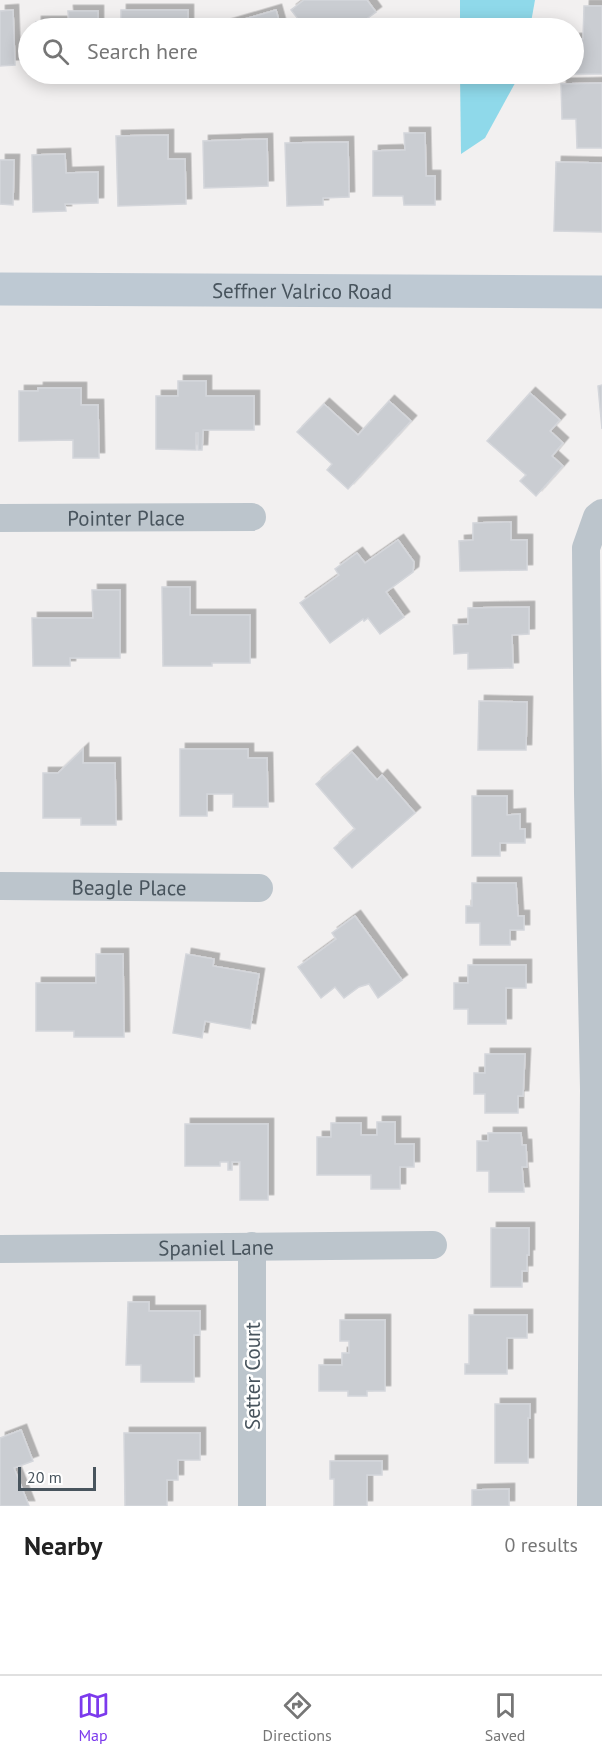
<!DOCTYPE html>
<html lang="en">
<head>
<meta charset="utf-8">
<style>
  body { margin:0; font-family:"PT Sans",sans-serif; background:#f2f2f2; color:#222 }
  .scale { position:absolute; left:18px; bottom:15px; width:78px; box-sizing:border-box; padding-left:6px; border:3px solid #48545d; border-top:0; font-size:16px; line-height:21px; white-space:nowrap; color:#48545d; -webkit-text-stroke:4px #fff; paint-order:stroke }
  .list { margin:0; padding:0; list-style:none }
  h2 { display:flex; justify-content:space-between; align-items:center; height:78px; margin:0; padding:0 24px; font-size:26px }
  h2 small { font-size:20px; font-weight:400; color:#767676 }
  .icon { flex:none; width:33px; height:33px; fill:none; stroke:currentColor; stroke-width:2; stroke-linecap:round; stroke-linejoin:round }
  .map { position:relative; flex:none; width:602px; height:1506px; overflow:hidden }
  .search { position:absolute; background:#fff; box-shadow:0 3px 15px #0003; left:18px; right:18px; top:18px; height:66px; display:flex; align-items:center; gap:15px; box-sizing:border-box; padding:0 21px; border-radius:33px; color:#767676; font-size:22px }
  .sheet { height:168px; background:#fff }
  nav { display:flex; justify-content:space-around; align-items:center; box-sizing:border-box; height:84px; border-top:2px solid #e0e0e0; background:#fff; font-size:16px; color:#767676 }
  nav a { display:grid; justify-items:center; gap:3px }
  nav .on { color:#7c3aed }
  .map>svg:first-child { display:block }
  .water { fill:#8fd9ea }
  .building { fill:#cacdd2; stroke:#d4d6db; stroke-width:1.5; filter:url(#shadow) }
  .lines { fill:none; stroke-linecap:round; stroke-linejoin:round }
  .street { stroke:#bcc5cc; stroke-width:28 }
  .secondary { stroke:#bec9d3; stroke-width:33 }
  .labels { text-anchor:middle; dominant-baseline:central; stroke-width:5; stroke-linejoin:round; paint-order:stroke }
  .street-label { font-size:21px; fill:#48545d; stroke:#fff }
</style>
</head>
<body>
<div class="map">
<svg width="602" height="1506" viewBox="0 0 602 1506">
  <defs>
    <filter id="shadow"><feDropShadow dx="5.5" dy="-5.5" stdDeviation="0" flood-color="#0004"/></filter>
  </defs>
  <rect width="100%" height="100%" fill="#f2f0f0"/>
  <!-- water -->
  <g class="water">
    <polygon points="460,0 535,0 530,28 460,28"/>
    <polygon points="460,74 520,74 485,138 461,154"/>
  </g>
  <!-- building -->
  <g class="building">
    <polygon points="304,0 367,0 376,12 354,28 305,28 291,10"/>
    <polygon points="584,6 602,6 602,74 573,74 574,39 583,39"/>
    <polygon points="13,10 15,65 0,66 0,11"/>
    <rect x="121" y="10" width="67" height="18"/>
    <polygon points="276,10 281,28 214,28"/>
    <polygon points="68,11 98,11 98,28 36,28 36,22 69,22"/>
    <polygon points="259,74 285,74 261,80"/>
    <polygon points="602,83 602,148 577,148 576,119 562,119 561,84"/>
    <polygon points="404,133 425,133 426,176 435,176 435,205 404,205 403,196 373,196 373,151 405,150"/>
    <polygon points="168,135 168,159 185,159 186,204 118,206 116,136"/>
    <polygon points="267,139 268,186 204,188 203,141"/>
    <polygon points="348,142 349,197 323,198 323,205 287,206 285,143"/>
    <polygon points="65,154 66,173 98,172 98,203 65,204 66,211 33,212 32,155"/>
    <polygon points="0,160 14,160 13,205 0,204"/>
    <polygon points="556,162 602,163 602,232 554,231"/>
    <polygon points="178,381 206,381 206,396 254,396 254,430 203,430 202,450 198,450 198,433 196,433 196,450 156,449 156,396 178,396"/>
    <polygon points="602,385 602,429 598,386"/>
    <polygon points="38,388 81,388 81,405 98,405 99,458 73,458 73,440 19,441 19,391 38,391"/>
    <polygon points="530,393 560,420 550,431 563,443 552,456 563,466 536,496 520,481 526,475 487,441"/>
    <polygon points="389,401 411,421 348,489 327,470 332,464 297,432 324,404 358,435"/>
    <polygon points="511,522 511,540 527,540 527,570 460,571 459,541 473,540 473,523"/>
    <polygon points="398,540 414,562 413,572 386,592 404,617 380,634 368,618 364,621 363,619 330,643 300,603 339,575 335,569 357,553 365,563"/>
    <polygon points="162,587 190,587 190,615 250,615 250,663 212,663 212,666 163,666"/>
    <polygon points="92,590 120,590 120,658 70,658 70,666 33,666 32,618 93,618"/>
    <polygon points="529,607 529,634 512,635 513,668 468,669 468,653 454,654 453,625 468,624 468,608"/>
    <polygon points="479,701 527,702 526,750 478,750"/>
    <polygon points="83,749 83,763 115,763 116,825 81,825 81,818 43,818 43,773 58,773"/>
    <polygon points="180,749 248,749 248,758 267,758 268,807 233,807 233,794 207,794 207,816 180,816"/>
    <polygon points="352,752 377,780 382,775 415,813 352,868 334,848 355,829 316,784"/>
    <polygon points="472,796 507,796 507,815 520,814 520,829 525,829 525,843 500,843 500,856 472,856"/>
    <polygon points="472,883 516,883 518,916 524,916 524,930 510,930 510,945 480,945 480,923 466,923 466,906 472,906"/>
    <polygon points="355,916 402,980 378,998 369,984 359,987 344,998 335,987 321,998 298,967 336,939 332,933"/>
    <polygon points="96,954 123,954 124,1037 74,1037 74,1031 36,1031 36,983 96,983"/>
    <polygon points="186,954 214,959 213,966 259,974 250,1029 205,1021 202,1038 173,1033"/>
    <polygon points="468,965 526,965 526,988 506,988 506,1024 468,1024 468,1009 454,1009 454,983 468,983"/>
    <polygon points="485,1054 525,1054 523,1096 518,1096 518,1113 485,1113 485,1094 474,1094 474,1073 485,1073"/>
    <polygon points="377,1122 395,1122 395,1144 414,1144 414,1167 400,1167 400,1189 371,1189 371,1175 317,1175 317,1137 331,1137 331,1123 361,1123 361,1135 377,1135"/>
    <polygon points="185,1124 268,1124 268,1200 240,1200 240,1162 232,1162 232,1170 228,1170 228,1162 220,1162 220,1166 185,1166"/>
    <polygon points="488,1133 521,1133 522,1145 526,1145 527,1167 522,1167 524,1192 489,1192 489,1171 477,1171 477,1141 488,1141"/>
    <polygon points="491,1228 529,1228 529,1255 527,1255 527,1271 522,1271 522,1287 491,1287"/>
    <polygon points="128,1302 149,1302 149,1311 200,1311 200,1335 194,1335 194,1382 141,1382 141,1365 126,1365"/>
    <polygon points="469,1315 527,1315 527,1338 507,1338 507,1374 465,1374 465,1364 469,1364"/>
    <polygon points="340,1320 385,1320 385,1391 367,1391 367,1396 348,1396 348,1391 319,1391 319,1365 342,1365 342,1353 349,1353 349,1341 340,1341"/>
    <polygon points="495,1404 530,1404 530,1418 528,1418 528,1463 495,1463"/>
    <polygon points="21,1430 33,1461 14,1468 29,1506 0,1506 0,1438"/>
    <polygon points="124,1433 200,1433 200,1460 178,1460 178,1480 167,1480 167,1506 125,1506"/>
    <polygon points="330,1461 382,1461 382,1475 367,1475 367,1506 334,1506 334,1479 330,1479"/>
    <polygon points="509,1489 509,1506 472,1506 472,1490"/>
  </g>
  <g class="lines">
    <!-- street -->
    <g class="street">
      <path id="s1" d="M 0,518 L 252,517"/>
      <path id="s2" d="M 0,886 L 259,888"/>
      <polyline points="252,1246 252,1506"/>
      <path id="s3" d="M 0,1249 L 433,1245"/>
      <polyline points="591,1506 594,1090 588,793 586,548 597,517 602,513"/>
    </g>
    <!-- secondary -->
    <path class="secondary" id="s4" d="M 0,289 L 602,292"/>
  </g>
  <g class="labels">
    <!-- street labels -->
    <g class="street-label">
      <text stroke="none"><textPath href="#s4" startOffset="302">Seffner Valrico Road</textPath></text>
      <text stroke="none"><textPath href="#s1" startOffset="126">Pointer Place</textPath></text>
      <text stroke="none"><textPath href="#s2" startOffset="129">Beagle Place</textPath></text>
      <text stroke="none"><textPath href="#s3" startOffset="216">Spaniel Lane</textPath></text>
      <text transform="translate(252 1376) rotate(-90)">Setter Court</text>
    </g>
  </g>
</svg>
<div class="scale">20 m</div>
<div class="search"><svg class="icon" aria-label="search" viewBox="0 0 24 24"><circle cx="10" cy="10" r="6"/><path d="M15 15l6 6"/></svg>Search here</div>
</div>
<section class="sheet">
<h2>Nearby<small>0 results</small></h2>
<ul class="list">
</ul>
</section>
<nav>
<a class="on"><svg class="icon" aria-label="map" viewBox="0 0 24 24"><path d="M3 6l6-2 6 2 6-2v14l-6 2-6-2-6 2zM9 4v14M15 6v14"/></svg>Map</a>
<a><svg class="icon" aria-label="directions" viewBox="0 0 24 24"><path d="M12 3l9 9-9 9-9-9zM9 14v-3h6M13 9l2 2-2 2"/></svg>Directions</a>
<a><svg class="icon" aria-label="saved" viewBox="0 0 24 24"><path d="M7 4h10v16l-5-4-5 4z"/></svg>Saved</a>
</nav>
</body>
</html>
